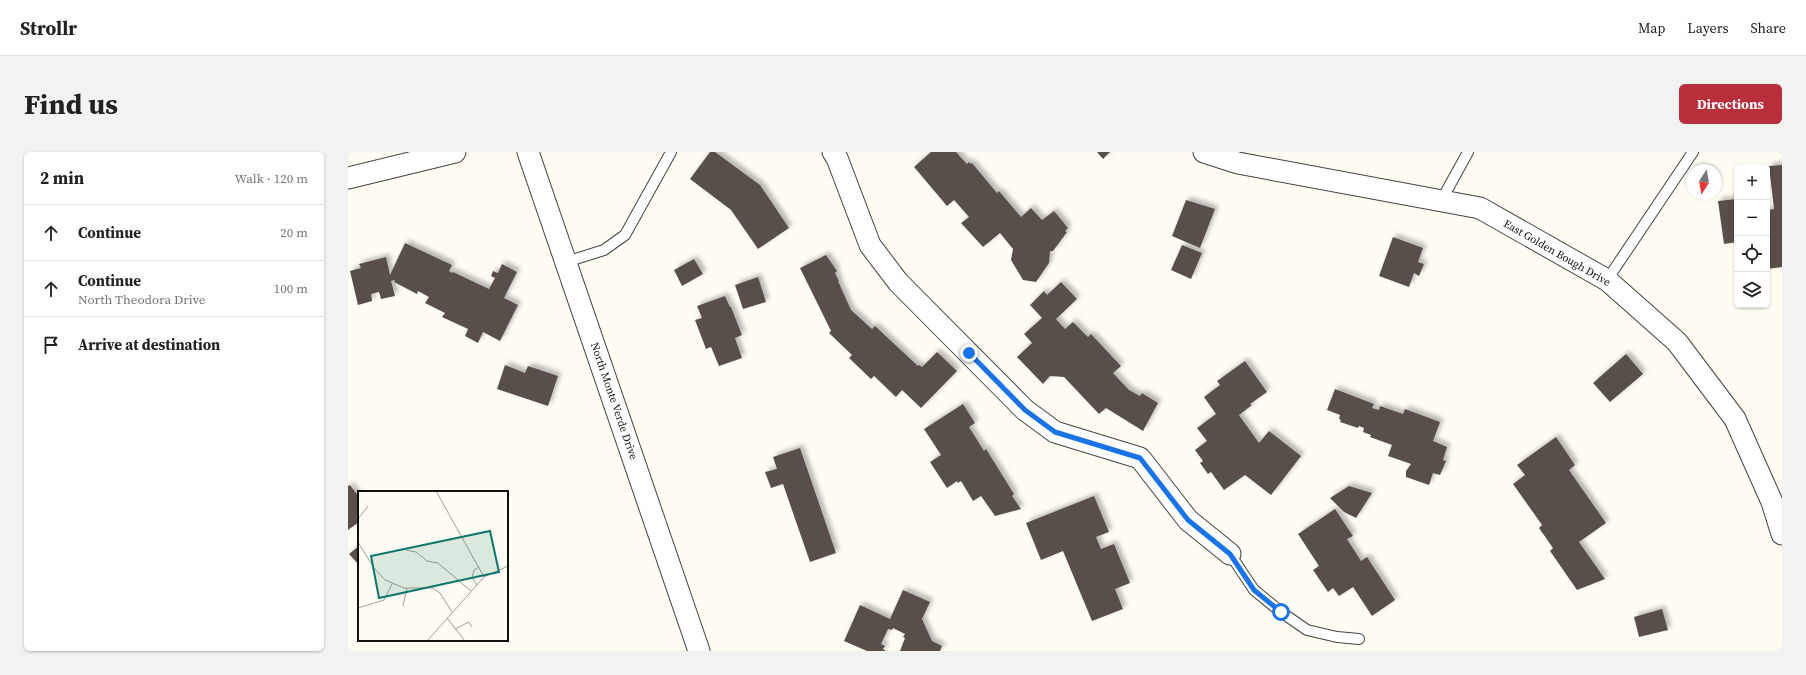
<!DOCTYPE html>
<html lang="en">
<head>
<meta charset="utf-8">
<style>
  body { margin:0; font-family:"Source Serif 4",serif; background:#f2f2f2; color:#202124 }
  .controls { position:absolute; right:12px; top:12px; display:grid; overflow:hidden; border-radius:6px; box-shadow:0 1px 3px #0004 }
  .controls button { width:36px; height:36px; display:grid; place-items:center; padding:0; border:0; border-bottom:1px solid #e0e0e0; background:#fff; color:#202124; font:20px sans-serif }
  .compass { position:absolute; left:1338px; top:12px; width:36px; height:36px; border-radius:50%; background:#fff; box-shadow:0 1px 3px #0004; rotate:192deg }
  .stop { position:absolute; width:12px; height:12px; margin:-9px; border:3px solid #1a73e8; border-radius:50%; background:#fff }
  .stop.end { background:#1a73e8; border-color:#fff; box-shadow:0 1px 4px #0008 }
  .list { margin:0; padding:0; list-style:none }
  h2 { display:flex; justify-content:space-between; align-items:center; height:52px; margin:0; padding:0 16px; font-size:17px }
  h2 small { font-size:13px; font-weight:400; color:#757577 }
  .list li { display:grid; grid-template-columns:26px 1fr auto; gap:12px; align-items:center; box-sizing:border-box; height:56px; padding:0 16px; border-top:1px solid #e0e0e0 }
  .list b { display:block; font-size:15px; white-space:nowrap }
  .list p { margin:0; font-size:13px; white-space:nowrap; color:#757577 }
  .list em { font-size:13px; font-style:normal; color:#757577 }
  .icon { flex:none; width:22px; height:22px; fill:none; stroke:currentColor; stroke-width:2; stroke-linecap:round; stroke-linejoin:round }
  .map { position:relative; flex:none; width:1434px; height:499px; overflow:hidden; border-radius:6px }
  header { display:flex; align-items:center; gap:24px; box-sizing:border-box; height:56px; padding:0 20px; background:#fff; border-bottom:1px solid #e0e0e0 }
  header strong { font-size:19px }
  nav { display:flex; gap:22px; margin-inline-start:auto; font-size:14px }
  .intro { display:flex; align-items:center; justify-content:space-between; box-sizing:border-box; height:96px; padding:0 24px }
  h1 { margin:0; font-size:28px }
  .button { padding:10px 18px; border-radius:6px; background:#b92e3b; color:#fff; font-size:14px; font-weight:700 }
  main { display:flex; gap:24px; padding:0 24px }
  aside { flex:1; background:#fff; border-radius:6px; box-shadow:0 1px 3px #0004 }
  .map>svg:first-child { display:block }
  .building { fill:#58504c; filter:url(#shadow) }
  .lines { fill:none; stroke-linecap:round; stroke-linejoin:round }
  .lane-casing { stroke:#434343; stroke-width:12 }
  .street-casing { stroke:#434343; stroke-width:23 }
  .lane { stroke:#fff; stroke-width:10 }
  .street { stroke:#fff; stroke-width:21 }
  .route { stroke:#1a73e8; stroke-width:5 }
  .labels { text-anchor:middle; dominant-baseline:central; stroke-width:4; stroke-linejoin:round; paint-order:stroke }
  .street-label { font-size:11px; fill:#101010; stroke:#fff }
  .inset-road { fill:none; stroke:#9f9e98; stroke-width:1 }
  .view { fill:#0f766e; fill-opacity:0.15; stroke:#0f766e; stroke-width:2 }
  .inset-edge { fill:none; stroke:#101010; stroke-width:2 }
</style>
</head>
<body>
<header>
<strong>Strollr</strong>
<nav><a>Map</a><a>Layers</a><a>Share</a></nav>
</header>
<div class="intro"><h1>Find us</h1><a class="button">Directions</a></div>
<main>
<aside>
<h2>2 min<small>Walk · 120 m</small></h2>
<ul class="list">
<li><svg class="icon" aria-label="ahead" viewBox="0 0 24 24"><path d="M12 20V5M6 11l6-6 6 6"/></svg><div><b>Continue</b></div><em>20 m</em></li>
<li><svg class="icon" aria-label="ahead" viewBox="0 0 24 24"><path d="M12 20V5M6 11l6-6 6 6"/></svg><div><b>Continue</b><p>North Theodora Drive</p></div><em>100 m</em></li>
<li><svg class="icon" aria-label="arrive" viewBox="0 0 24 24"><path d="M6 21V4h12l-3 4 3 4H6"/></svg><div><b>Arrive at destination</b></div></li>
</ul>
</aside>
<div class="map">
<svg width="1434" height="499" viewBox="0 0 1434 499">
  <defs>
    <filter id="shadow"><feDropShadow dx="3.5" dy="-3.5" stdDeviation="2" flood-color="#0004"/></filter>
  </defs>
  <rect width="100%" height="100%" fill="#fefcf3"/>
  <!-- building -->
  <g class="building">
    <polygon points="362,0 367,0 412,33 441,76 410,97 383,58 342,27"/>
    <polygon points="583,0 608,0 619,12 621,10 623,12 624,11 649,41 651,39 673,65 683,56 694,68 706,59 720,76 717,79 719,80 705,99 702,99 701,111 688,130 675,128 663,108 665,97 652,81 635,95 613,71 621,65 606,48 599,54 566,15"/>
    <polygon points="749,0 762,0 755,7"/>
    <polygon points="1434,13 1434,115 1419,117 1419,58 1426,57 1421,14"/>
    <polygon points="1389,47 1389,90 1376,92 1370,49"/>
    <polygon points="838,48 867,57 852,96 824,84"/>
    <polygon points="1045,85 1075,96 1070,110 1076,112 1071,124 1066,121 1061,135 1031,124"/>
    <polygon points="57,91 104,113 101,119 104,121 105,120 141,137 147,126 143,124 145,119 150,121 154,112 169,120 156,146 170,153 152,189 135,180 130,191 117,184 120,177 94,165 97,161 77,151 81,145 70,139 69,142 46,130 47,128 43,129 47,144 33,147 31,140 23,142 24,149 10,153 2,119 13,116 11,112 38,105 42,123"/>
    <polygon points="834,93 854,101 843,127 823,118"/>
    <polygon points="478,103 489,119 487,121 491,129 490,129 503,158 524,177 527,174 570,214 571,213 574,215 589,200 609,219 573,256 554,238 548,245 526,224 523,227 501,206 504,203 481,181 483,179 452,116"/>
    <polygon points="346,107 355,122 334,134 326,118"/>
    <polygon points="410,125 418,150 395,157 387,133"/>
    <polygon points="713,130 729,147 708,167 717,177 725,170 740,185 743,182 773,214 765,221 781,238 792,244 794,241 810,251 795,279 758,256 751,262 716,225 702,224 695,232 669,205 684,191 676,182 694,166 682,153 696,139 699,143"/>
    <polygon points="377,144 382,155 383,155 394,183 387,186 394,206 371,214 363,195 358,197 347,168 354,166 349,154"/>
    <polygon points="1278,202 1295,222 1262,250 1245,231"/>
    <polygon points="897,209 919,240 902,252 904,253 891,263 911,291 921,279 953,304 923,343 897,323 876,338 863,320 860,322 852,311 855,309 847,298 859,289 849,276 868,262 856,245 872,233 869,229"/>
    <polygon points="157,213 177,221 180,214 210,224 200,254 149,237"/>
    <polygon points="987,237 1026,252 1024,256 1031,258 1032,254 1055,262 1057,257 1092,270 1085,289 1099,295 1095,308 1098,309 1092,323 1085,321 1081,333 1058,325 1058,319 1063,312 1040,304 1044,293 1022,285 1023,283 1015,280 1016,276 1011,274 1010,276 992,270 993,268 991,267 992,263 979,258"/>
    <polygon points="615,252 627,271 621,275 636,299 638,297 666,342 664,344 673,357 647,364 633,344 625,349 613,329 610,331 609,329 599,336 582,310 593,303 576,277"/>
    <polygon points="1208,285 1227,313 1221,318 1258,371 1231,390 1257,427 1229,438 1202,399 1205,396 1191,376 1194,373 1165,332 1177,323 1169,313"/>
    <polygon points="452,296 488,401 462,410 435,332 423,336 417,320 429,317 425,305"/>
    <polygon points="2,333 11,345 11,370 0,378 0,334"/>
    <polygon points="1001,334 1024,341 1008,366 996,360 982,346"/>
    <polygon points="746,344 761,380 748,385 753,397 766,392 782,431 767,437 775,457 744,469 715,399 693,408 678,371"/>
    <polygon points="987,357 1005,384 999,387 1013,409 1019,405 1047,448 1024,464 1005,435 991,444 985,436 980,440 965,418 971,414 950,382"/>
    <polygon points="11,394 11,413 1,402"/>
    <polygon points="555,438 582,450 574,467 584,489 594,494 592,499 552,499 557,486 555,485 557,482 545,476 544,478 540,477 533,492 537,494 535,497 538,499 519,499 496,489 512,453 542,467"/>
    <polygon points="1314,457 1320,478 1291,485 1286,465"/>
  </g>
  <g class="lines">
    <defs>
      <g id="lane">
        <polyline points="1093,49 1120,0"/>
        <polyline points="218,110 256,98 277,83 323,0"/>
        <polyline points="1259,128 1345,0"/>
        <polyline points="882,402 906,438 933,460 959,478 989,485 1011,487"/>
      </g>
      <g id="street">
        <polyline points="180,0 351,499"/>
        <polyline points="485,0 489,6 522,93 550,130 677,258 707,280 792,306 840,368 882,402"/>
        <polyline points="856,0 890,11 1132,56 1259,128 1329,190 1387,267 1424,350 1434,382"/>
        <polyline points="0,26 107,0"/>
      </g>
    </defs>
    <!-- lane casing -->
    <use href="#lane" class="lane-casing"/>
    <!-- street casing -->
    <use href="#street" class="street-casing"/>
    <!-- lane -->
    <use href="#lane" class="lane"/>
    <!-- street -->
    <use href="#street" class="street"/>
  </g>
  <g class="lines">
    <!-- route -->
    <polyline class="route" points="621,201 677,258 707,280 792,306 840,368 882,402 906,438 933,460"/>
  </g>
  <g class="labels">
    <!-- street labels -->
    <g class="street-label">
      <text transform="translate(1209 101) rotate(30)">East Golden Bough Drive</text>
      <text transform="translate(266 249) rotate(71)">North Monte Verde Drive</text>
    </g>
  </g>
  <!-- overview -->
  <g transform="translate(10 339)">
    <rect width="150" height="150" fill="#fefcf3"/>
    <path class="inset-road" d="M 78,0 L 126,86M 0,28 L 10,15M 0,51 L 16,77 L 27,89 L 46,97 L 75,97 L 82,102 L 94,121M 48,59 L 58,61 L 69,70 L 80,72 L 113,100M 119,94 L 114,87 L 116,79 L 121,76M 45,115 L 49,97M 0,117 L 26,109 L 34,93M 89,127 L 107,150M 97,138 L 111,131 L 114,136M 69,150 L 126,86 L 150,75"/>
    <path class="view" d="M 132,40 L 141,81 L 21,107 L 13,65 Z"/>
    <rect width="150" height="150" class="inset-edge"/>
  </g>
</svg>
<div class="controls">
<button>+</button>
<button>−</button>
<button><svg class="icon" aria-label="locate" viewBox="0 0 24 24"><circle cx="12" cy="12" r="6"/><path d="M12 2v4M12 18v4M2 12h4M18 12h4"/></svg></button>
<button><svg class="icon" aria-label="layers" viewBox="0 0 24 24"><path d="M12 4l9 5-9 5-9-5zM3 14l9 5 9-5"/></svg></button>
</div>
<svg class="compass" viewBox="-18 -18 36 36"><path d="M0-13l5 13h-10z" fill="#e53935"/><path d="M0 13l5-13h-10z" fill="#757577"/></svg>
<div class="stop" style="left:933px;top:460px"></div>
<div class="stop end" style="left:621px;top:201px"></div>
</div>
</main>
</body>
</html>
